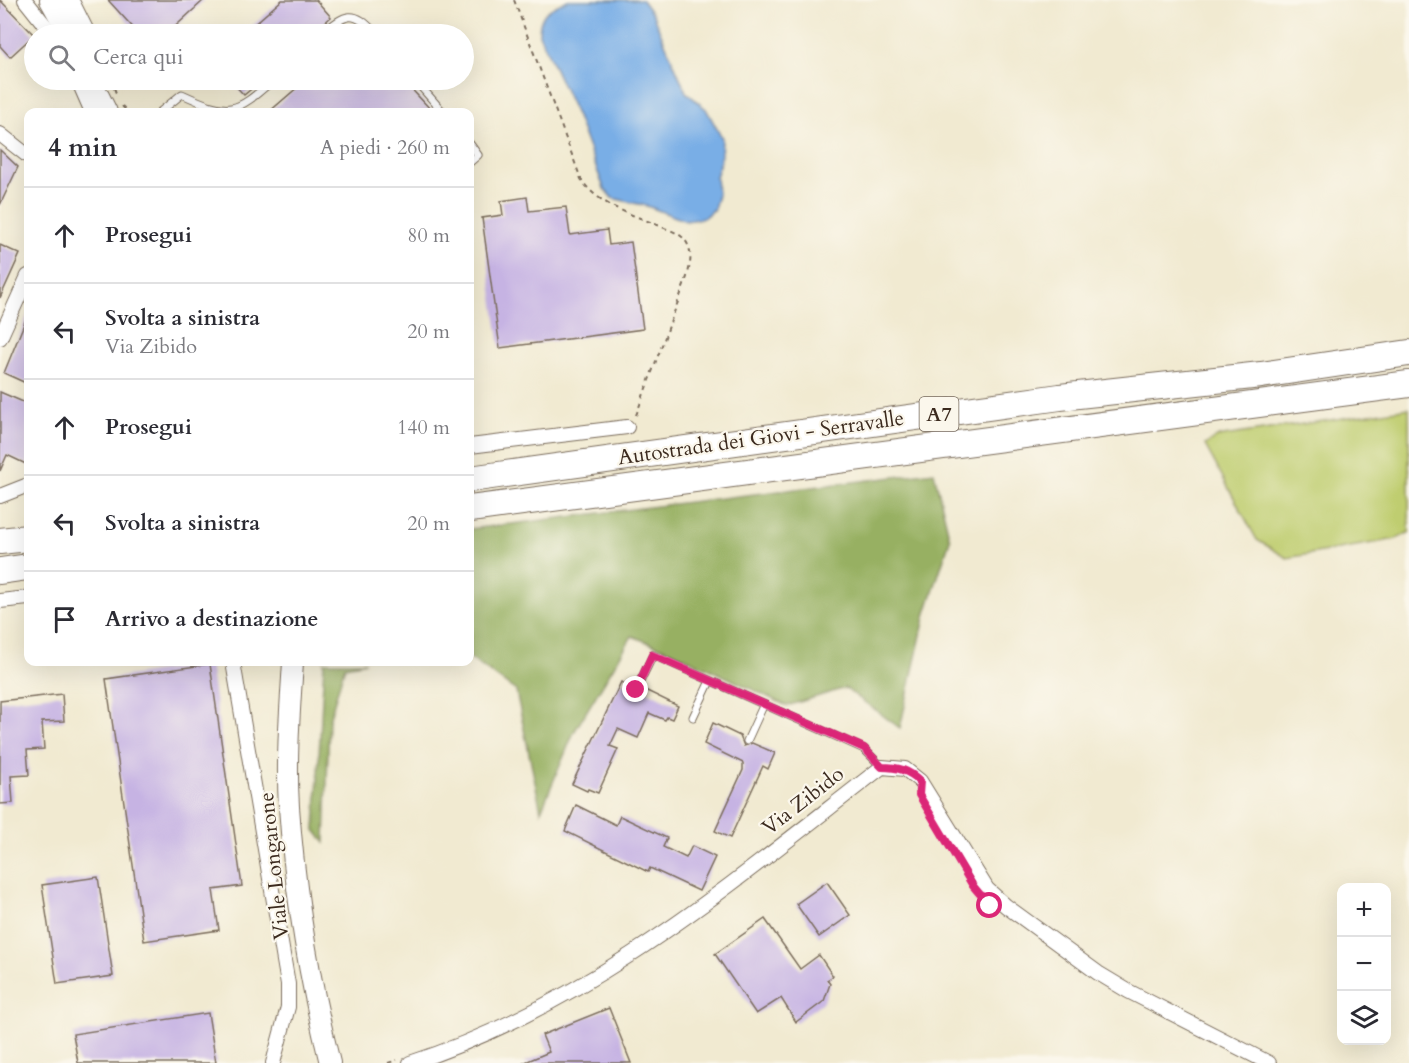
<!DOCTYPE html>
<html lang="it">
<head>
<meta charset="utf-8">
<style>
  body { margin:0; font-family:Cardo,serif; background:#f2f2f3; color:#2b2b33 }
  .controls { position:absolute; right:18px; bottom:18px; display:grid; overflow:hidden; border-radius:12px; box-shadow:0 6px 24px #0002 }
  .controls button { width:54px; height:54px; display:grid; place-items:center; padding:0; border:0; border-bottom:2px solid #e1e1e2; background:#fff; color:#2b2b33; font:30px sans-serif }
  .stop { position:absolute; width:18px; height:18px; margin:-14px; border:4px solid #db2777; border-radius:50%; background:#fff }
  .stop.end { background:#db2777; border-color:#fff; box-shadow:0 2px 6px #0008 }
  .list { margin:0; padding:0; list-style:none }
  h2 { display:flex; justify-content:space-between; align-items:center; height:78px; margin:0; padding:0 24px; font-size:26px }
  h2 small { font-size:20px; font-weight:400; color:#7c7c81 }
  .list li { display:grid; grid-template-columns:39px 1fr auto; gap:18px; align-items:center; box-sizing:border-box; height:96px; padding:0 24px; border-top:2px solid #e1e1e2 }
  .list b { display:block; font-size:22px; white-space:nowrap }
  .list p { margin:0; font-size:20px; white-space:nowrap; color:#7c7c81 }
  .list em { font-size:20px; font-style:normal; color:#7c7c81 }
  .icon { flex:none; width:33px; height:33px; fill:none; stroke:currentColor; stroke-width:2; stroke-linecap:round; stroke-linejoin:round }
  .map { position:relative; flex:none; width:1409px; height:1063px; overflow:hidden }
  .search { position:absolute; background:#fff; box-shadow:0 6px 24px #0002; left:24px; top:24px; width:450px; height:66px; display:flex; align-items:center; gap:15px; box-sizing:border-box; padding:0 21px; border-radius:33px; color:#7c7c81; font-size:22px }
  .panel { position:absolute; background:#fff; box-shadow:0 6px 24px #0002; left:24px; top:108px; width:450px; height:558px; border-radius:12px }
  .map>svg:first-child { display:block }
  .green { fill:#bfcd6f; stroke:#7d7c46; stroke-width:1.5 }
  .forest { fill:#97b062; stroke:#696d40; stroke-width:1.5 }
  .water { fill:#79aee6; stroke:#5a6c82; stroke-width:1.5 }
  .building { fill:#c6b3e3 }
  .lines { fill:none; stroke-linecap:round; stroke-linejoin:round }
  .lane-casing { stroke:#7b6d5d; stroke-width:9 }
  .street-casing { stroke:#7b6d5d; stroke-width:16 }
  .secondary-casing { stroke:#7b6d5d; stroke-width:22 }
  .highway-casing { stroke:#7b6d5d; stroke-width:28 }
  .path { stroke:#7b6d5d; stroke-width:2; stroke-dasharray:4.5 4.5; stroke-linecap:butt }
  .lane { stroke:#fff; stroke-width:7 }
  .street { stroke:#fff; stroke-width:14 }
  .secondary { stroke:#fff; stroke-width:20 }
  .highway { stroke:#fff; stroke-width:26 }
  .route { stroke:#db2777; stroke-width:8 }
  .labels { text-anchor:middle; dominant-baseline:central; stroke-width:4.5; stroke-linejoin:round; paint-order:stroke }
  .shield { fill:#fbf7ec; stroke:#75685c; stroke-width:1.5 }
  .shield-label { font-size:20px; font-weight:bold; fill:#3b2a1e }
  .street-label { font-size:21px; fill:#3b2a1e; stroke:#fbf7ec }
</style>
</head>
<body>
<div class="map">
<svg width="1409" height="1063" viewBox="0 0 1409 1063">
  <rect width="100%" height="100%" fill="#fbf7ec"/>
  <filter id="ink" filterUnits="userSpaceOnUse"><feTurbulence type="fractalNoise" baseFrequency=".0167" numOctaves="2"/><feDisplacementMap in="SourceGraphic" scale="12" xChannelSelector="R" yChannelSelector="G"/><feConvolveMatrix kernelMatrix="1 2 1 2 8 2 1 2 1" color-interpolation-filters="sRGB"/></filter>
  <filter id="wash" filterUnits="userSpaceOnUse"><feTurbulence type="fractalNoise" baseFrequency=".008" numOctaves="4" result="noise"/><feDisplacementMap in="SourceGraphic" scale="24" xChannelSelector="R" yChannelSelector="G"/><feGaussianBlur stdDeviation="1.35" result="paint"/><feColorMatrix in="noise" values="0 0 0 0 0 0 0 0 0 0 0 0 0 0 0 0 0 1.4 0 .05"/><feComposite in="paint" operator="in"/></filter>
  <g filter="url(#wash)">
    <rect width="100%" height="100%" fill="#f1ead1"/>
    <!-- green -->
    <polygon class="green" points="1409,408 1409,533 1396,539 1287,558 1257,540 1205,445 1217,437"/>
    <!-- forest -->
    <g class="forest">
      <polygon points="934,472 950,540 926,613 900,728 845,688 787,706 678,654 632,636 574,732 541,811 516,691 470,658 470,529"/>
      <polygon points="324,662 366,662 345,666 329,720 325,843 315,830"/>
    </g>
    <!-- water -->
    <path class="water" d="M 568,0 L 642,0 L 653,15 L 686,92 L 706,109 L 722,138 L 721,157 L 716,178 L 718,195 L 714,209 L 703,218 L 686,221 L 647,206 L 612,198 L 604,188 L 577,117 L 539,34 C 539,12 549,9 568,0 Z"/>
    <g id="blocks">
      <!-- building -->
      <g class="building">
        <polygon points="0,0 34,35 10,57 0,46"/>
        <polygon points="108,0 204,0 167,34 139,34"/>
        <polygon points="282,0 316,0 331,17 312,34 243,34"/>
        <polygon points="230,80 262,80 244,95"/>
        <polygon points="306,80 403,80 433,112 269,112"/>
        <polygon points="0,150 18,167 0,205"/>
        <polygon points="527,197 529,211 566,207 570,235 607,230 609,245 631,242 643,329 500,348 482,218 503,215 501,201"/>
        <polygon points="0,245 20,254 0,298"/>
        <polygon points="28,314 28,384 4,373"/>
        <polygon points="0,392 28,404 28,465 7,455 0,471"/>
        <polygon points="210,664 242,886 213,890 219,930 144,941 106,679"/>
        <polygon points="621,682 631,687 634,695 640,694 643,689 678,706 672,719 667,717 665,720 649,713 638,738 618,729 610,746 618,749 598,793 588,789 587,791 572,784"/>
        <polygon points="62,694 64,721 42,722 44,749 27,750 29,775 11,776 13,803 0,804 0,701"/>
        <polygon points="713,723 740,736 744,746 752,743 775,753 768,769 763,766 730,838 715,831 743,770 743,763 704,744"/>
        <polygon points="576,805 616,825 620,816 667,838 663,847 686,858 692,846 715,857 699,891 650,868 648,872 565,831"/>
        <polygon points="98,877 113,976 57,984 42,885"/>
        <polygon points="827,882 850,915 819,937 796,904"/>
        <polygon points="765,919 800,969 819,955 833,976 827,980 830,984 824,1001 796,1022 781,998 756,1014 715,954"/>
        <polygon points="609,1008 631,1063 523,1063 549,1052 542,1035"/>
        <polygon points="208,1013 216,1063 78,1063 73,1034"/>
      </g>
    </g>
  </g>
  <g filter="url(#ink)">
    <use href="#blocks" fill-opacity="0" stroke="#7b6d5d" stroke-width="1.5"/>
    <g class="lines">
      <defs>
        <g id="lane">
          <path d="M 322,34 C 346,13 354,9 376,34"/>
          <polyline points="415,80 443,112"/>
          <path d="M 160,112 L 182,94 C 230,116 235,114 273,80"/>
          <polyline points="470,144 478,155 470,162"/>
          <polyline points="636,690 653,655 864,749 882,767"/>
          <polyline points="693,717 710,681"/>
          <polyline points="747,741 763,706"/>
        </g>
        <g id="street">
          <polyline points="25,0 52,34"/>
          <polyline points="78,80 92,112"/>
          <polyline points="0,134 28,156"/>
          <polyline points="0,338 28,276"/>
          <polyline points="470,446 627,427"/>
          <polyline points="0,496 28,485"/>
          <polyline points="0,601 28,598"/>
          <polyline points="233,662 288,984 288,1007 273,1063"/>
          <path d="M 410,1063 C 592,1004 733,882 882,767 L 905,769 L 920,781 L 987,889 L 1006,906 L 1098,973 L 1128,991 L 1269,1063"/>
        </g>
        <g id="secondary">
          <polyline points="50,0 69,34"/>
          <polyline points="68,0 85,34"/>
          <polyline points="91,80 107,112"/>
          <path d="M 293,662 C 290,710 286,759 289,807 C 295,893 309,979 330,1063"/>
        </g>
        <g id="highway">
          <polyline points="470,479 1060,397 1261,375 1409,353"/>
          <polyline points="470,509 1409,384"/>
          <polyline points="0,541 28,538"/>
          <polyline points="0,571 28,567"/>
        </g>
      </defs>
      <!-- lane casing -->
      <use href="#lane" class="lane-casing"/>
      <!-- street casing -->
      <use href="#street" class="street-casing"/>
      <!-- secondary casing -->
      <use href="#secondary" class="secondary-casing"/>
      <!-- highway casing -->
      <use href="#highway" class="highway-casing"/>
      <!-- path -->
      <g class="path">
        <path d="M 514,0 L 581,179 C 598,206 632,214 660,226 C 668,230 679,232 685,240 C 694,252 690,267 686,280 L 635,418"/>
        <polyline points="111,80 116,93"/>
        <polyline points="122,106 128,112"/>
        <polyline points="388,1063 397,1060"/>
      </g>
      <!-- lane -->
      <use href="#lane" class="lane"/>
      <!-- street -->
      <use href="#street" class="street"/>
      <!-- secondary -->
      <use href="#secondary" class="secondary"/>
      <!-- highway -->
      <use href="#highway" class="highway"/>
    </g>
  </g>
  <g class="lines" filter="url(#ink)">
    <!-- route -->
    <path class="route" d="M 636,690 L 652,655 L 864,748 L 882,767 C 898,767 908,770 920,781 L 919,795 L 973,886 L 990,906"/>
  </g>
  <g class="labels">
    <!-- shield labels -->
    <rect class="shield" x="919.5" y="397" width="39" height="34" rx="4.5"/>
    <g class="shield-label">
      <text x="939" y="414">A7</text>
    </g>
    <!-- street labels -->
    <g class="street-label">
      <text transform="translate(761 438) rotate(-8)">Autostrada dei Giovi - Serravalle</text>
      <text transform="translate(803 801) rotate(-38)">Via Zibido</text>
      <text transform="translate(274 866) rotate(-96)">Viale Longarone</text>
    </g>
  </g>
</svg>
<div class="controls">
<button>+</button>
<button>−</button>
<button><svg class="icon" aria-label="layers" viewBox="0 0 24 24"><path d="M12 4l9 5-9 5-9-5zM3 14l9 5 9-5"/></svg></button>
</div>
<div class="stop" style="left:990px;top:906px"></div>
<div class="stop end" style="left:636px;top:690px"></div>
<div class="search"><svg class="icon" aria-label="search" viewBox="0 0 24 24"><circle cx="10" cy="10" r="6"/><path d="M15 15l6 6"/></svg>Cerca qui</div>
<section class="panel">
<h2>4 min<small>A piedi · 260 m</small></h2>
<ul class="list">
<li><svg class="icon" aria-label="ahead" viewBox="0 0 24 24"><path d="M12 20V5M6 11l6-6 6 6"/></svg><div><b>Prosegui</b></div><em>80 m</em></li>
<li><svg class="icon" aria-label="left" viewBox="0 0 24 24"><path d="M17 20v-9H6M10 6l-5 5 5 5"/></svg><div><b>Svolta a sinistra</b><p>Via Zibido</p></div><em>20 m</em></li>
<li><svg class="icon" aria-label="ahead" viewBox="0 0 24 24"><path d="M12 20V5M6 11l6-6 6 6"/></svg><div><b>Prosegui</b></div><em>140 m</em></li>
<li><svg class="icon" aria-label="left" viewBox="0 0 24 24"><path d="M17 20v-9H6M10 6l-5 5 5 5"/></svg><div><b>Svolta a sinistra</b></div><em>20 m</em></li>
<li><svg class="icon" aria-label="arrive" viewBox="0 0 24 24"><path d="M6 21V4h12l-3 4 3 4H6"/></svg><div><b>Arrivo a destinazione</b></div></li>
</ul>
</section>
</div>
</body>
</html>
